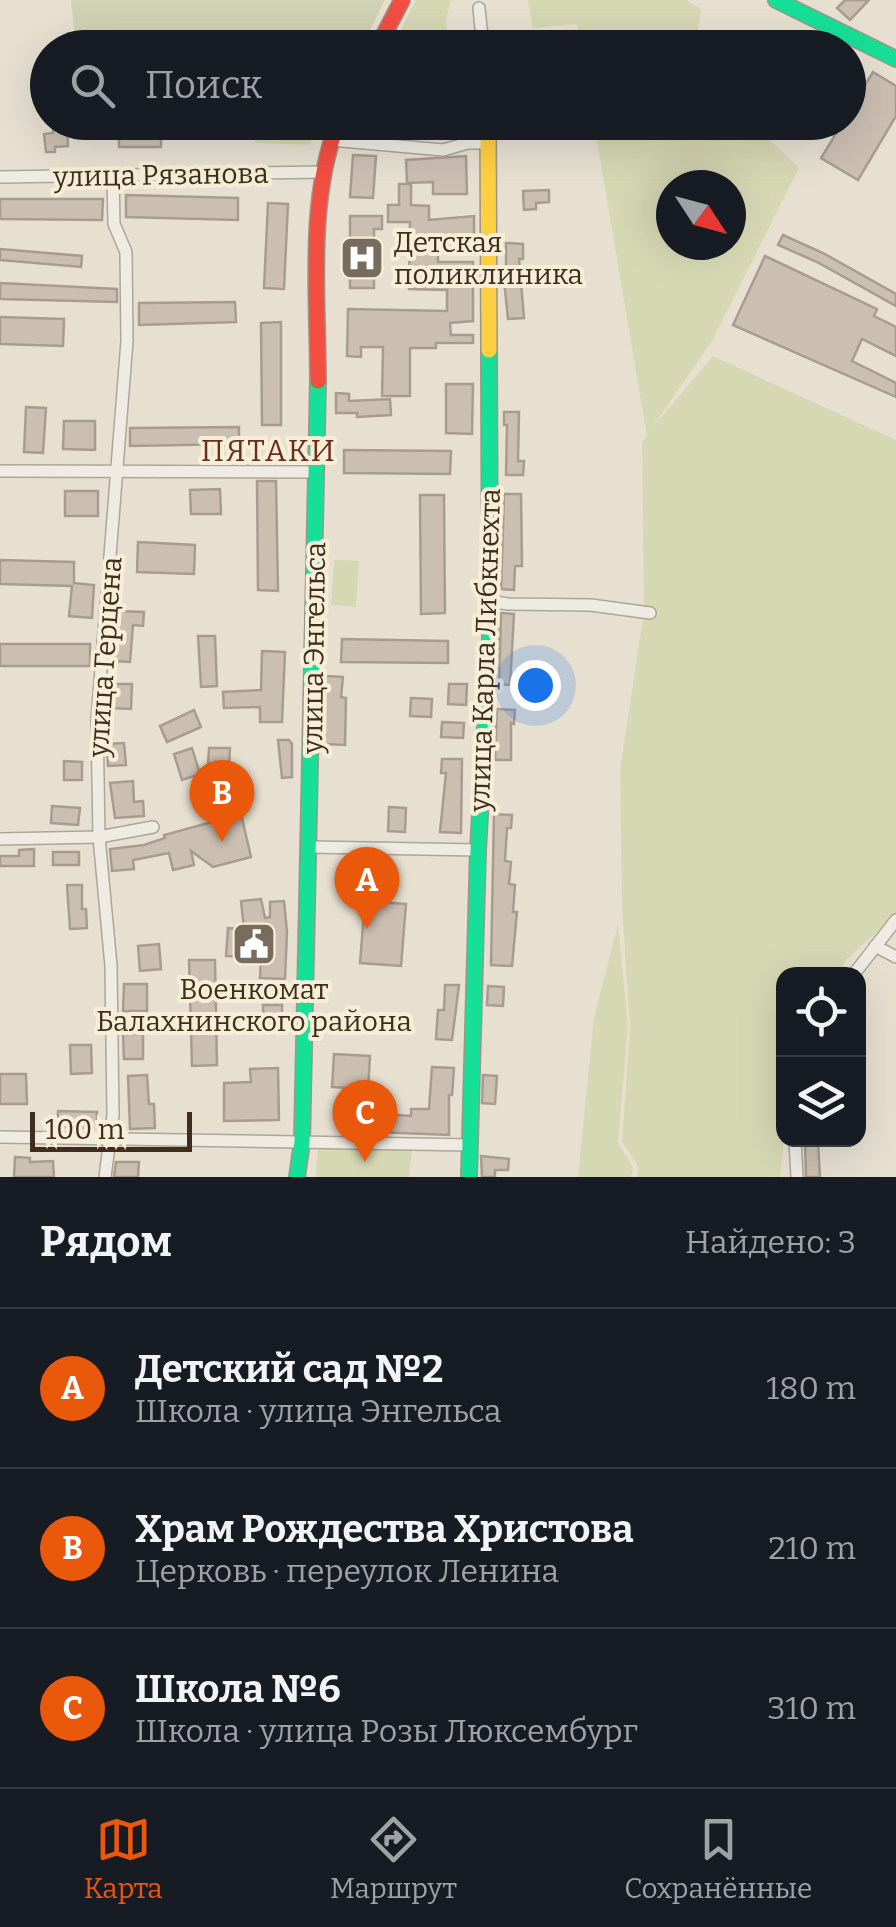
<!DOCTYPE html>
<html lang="ru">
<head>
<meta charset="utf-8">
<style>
  body { margin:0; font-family:Bitter,serif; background:#242831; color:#f1f3f6 }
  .controls { position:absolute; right:30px; bottom:30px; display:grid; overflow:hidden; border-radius:20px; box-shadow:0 10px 40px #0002 }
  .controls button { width:90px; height:90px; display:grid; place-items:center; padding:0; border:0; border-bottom:2px solid #363941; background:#171b24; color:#f1f3f6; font:50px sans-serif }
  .compass { position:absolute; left:656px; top:170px; width:90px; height:90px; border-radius:50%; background:#171b24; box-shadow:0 10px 40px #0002; rotate:126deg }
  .scale { position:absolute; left:30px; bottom:25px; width:162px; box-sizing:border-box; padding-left:10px; border:5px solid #3d2e20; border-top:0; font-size:28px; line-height:35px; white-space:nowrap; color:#3d2e20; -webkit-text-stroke:8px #f7eed8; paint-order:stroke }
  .you { position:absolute; left:535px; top:685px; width:35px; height:35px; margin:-25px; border:8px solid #fff; border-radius:50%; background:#1a73e8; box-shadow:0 0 0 15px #1a73e833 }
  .badge { display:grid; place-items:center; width:65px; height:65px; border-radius:50%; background:#ea580c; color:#fff; font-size:32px; font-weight:700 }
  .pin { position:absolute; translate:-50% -82px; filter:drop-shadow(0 2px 5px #0008) }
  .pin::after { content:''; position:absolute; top:52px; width:35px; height:30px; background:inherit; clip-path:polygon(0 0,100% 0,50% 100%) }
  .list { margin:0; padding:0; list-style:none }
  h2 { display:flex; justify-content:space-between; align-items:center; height:130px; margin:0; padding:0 40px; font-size:42px }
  h2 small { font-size:32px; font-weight:400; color:#9ea1a6 }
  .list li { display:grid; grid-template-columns:65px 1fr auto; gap:30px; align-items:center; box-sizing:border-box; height:160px; padding:0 40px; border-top:2px solid #363941 }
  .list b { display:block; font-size:38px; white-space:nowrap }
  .list p { margin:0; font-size:32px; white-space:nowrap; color:#9ea1a6 }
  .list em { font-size:32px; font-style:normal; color:#9ea1a6 }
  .icon { flex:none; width:55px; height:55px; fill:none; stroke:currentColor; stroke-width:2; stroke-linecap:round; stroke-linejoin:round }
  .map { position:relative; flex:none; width:896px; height:1177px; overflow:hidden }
  .search { position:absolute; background:#171b24; box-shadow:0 10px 40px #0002; left:30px; right:30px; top:30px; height:110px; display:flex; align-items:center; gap:25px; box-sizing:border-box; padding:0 35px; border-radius:55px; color:#9ea1a6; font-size:38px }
  .sheet { height:610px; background:#171b24 }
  nav { display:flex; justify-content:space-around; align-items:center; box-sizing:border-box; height:140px; border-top:2px solid #363941; background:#171b24; font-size:28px; color:#9ea1a6 }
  nav a { display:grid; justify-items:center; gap:5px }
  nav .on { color:#ea580c }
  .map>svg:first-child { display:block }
  .green { fill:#d6d7b3; fill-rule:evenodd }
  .cemetery { fill:#d1d1b3 }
  .building { fill:#cbbfb2; stroke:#a89c90; stroke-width:2.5 }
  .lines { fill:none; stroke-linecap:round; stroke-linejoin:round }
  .street-casing { stroke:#ada599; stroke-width:14 }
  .fast-casing { stroke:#9c958a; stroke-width:18 }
  .slow-casing { stroke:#9c958a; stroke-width:18 }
  .jam-casing { stroke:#9c958a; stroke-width:18 }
  .street { stroke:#efebe3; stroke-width:11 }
  .fast { stroke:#16e098; stroke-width:15 }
  .slow { stroke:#ffcf43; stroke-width:15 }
  .jam { stroke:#f24e42; stroke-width:15 }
  .labels { text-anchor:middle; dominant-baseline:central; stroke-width:8; stroke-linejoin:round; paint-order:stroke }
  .street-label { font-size:28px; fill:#3d2e20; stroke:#f7eed8 }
  .poi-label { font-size:28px; fill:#3d2e20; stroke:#f7eed8; text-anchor:start }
  .neighbourhood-label { font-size:30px; letter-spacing:2.5px; fill:#6b2e1e; stroke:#f7eed8 }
</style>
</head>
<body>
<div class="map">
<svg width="896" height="1177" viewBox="0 0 896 1177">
  <rect width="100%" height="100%" fill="#e7e0d1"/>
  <!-- green -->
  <g class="green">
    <polygon points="416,0 451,0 446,20 447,47 392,47"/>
    <polygon points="528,0 686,0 701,9 697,36 700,47 581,47 577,24 533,28"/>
    <polygon points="258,123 258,122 320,123 309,145 255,143"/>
    <path d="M 594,123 L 752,123 L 799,168 L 712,341 L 652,428 L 713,356 L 896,440 L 896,915 L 846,960 L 838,974 L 784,974 L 784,1140 L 780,1177 L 637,1177 L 638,1166 L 622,1142 L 630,1027 L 622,906 L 620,770 L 644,612 L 642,442 L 647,436 ZM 671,185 L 731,185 L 731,245 L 671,245 Z"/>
    <polygon points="334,560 359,561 356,607 331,605"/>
    <polygon points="618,924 628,1026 618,1143 633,1168 631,1177 578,1177 594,1017"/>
    <polygon points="318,1146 412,1151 409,1177 316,1177"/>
  </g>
  <!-- cemetery -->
  <polygon class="cemetery" points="71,0 385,0 364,42 304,48 76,47"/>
  <!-- building -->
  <g class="building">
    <polygon points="845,0 869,0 850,20 837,8"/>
    <polygon points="873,72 896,86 896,116 858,180 821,158 843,122 848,122 848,113"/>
    <polygon points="53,122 67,122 68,146 55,147 55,152 46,152 44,134 53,133"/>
    <polygon points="143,122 161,122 161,147 119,147 119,133 144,133"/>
    <polygon points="353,155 376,156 373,198 350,197"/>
    <polygon points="466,156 467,194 433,194 433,182 407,183 406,160"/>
    <polygon points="399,184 411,184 411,205 429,206 429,220 474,216 474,244 438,244 438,262 473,262 473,321 450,323 451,335 473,335 473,343 436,343 436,348 410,348 410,396 382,396 383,347 361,347 361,357 347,356 348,309 447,311 447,290 409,289 410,222 388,222 388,205 399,205"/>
    <polygon points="549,190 549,202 536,203 536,209 524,210 523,191"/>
    <polygon points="126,195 238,198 238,220 126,217"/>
    <polygon points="0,199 103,199 102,220 0,219"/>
    <polygon points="268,203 288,204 284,289 264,288"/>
    <polygon points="350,216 382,216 382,229 374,229 374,288 350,288"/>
    <polygon points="783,235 823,253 896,294 896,306 817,262 778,245"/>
    <polygon points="506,243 523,244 523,259 519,259 524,318 508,319 503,271 506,271"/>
    <polygon points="0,249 82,256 81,267 0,260"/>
    <polygon points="765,256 877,309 874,316 896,327 896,356 862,339 852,361 896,383 896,397 733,325"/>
    <polygon points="0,283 117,289 117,302 0,299"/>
    <polygon points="235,302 236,322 139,325 139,303"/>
    <polygon points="0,317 64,319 63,346 0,344"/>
    <polygon points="281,322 281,425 262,425 261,323"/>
    <polygon points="446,384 473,384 472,434 446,433"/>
    <polygon points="336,393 349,394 349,401 390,399 391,415 357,417 357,413 336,413"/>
    <polygon points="26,407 46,408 43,453 24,452"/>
    <polygon points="504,412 519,412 518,461 524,461 523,475 506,475 507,425 504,425"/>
    <polygon points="64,421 95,421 95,450 63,449"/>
    <polygon points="239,427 239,444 130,446 130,428"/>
    <polygon points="344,450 451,451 450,474 344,473"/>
    <polygon points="257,481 276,481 278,591 258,590"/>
    <polygon points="220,489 221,514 191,514 190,490"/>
    <rect x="65" y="491" width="33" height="25"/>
    <polygon points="504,494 521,494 522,566 515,566 514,590 501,589"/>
    <polygon points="420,495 444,495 445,613 421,614"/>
    <polygon points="138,542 195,545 194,574 137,572"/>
    <polygon points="0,560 74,562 74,583 94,585 92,618 69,616 72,586 0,584"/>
    <polygon points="118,611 144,612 143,626 133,625 130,662 114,661"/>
    <polygon points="501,613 514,614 510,685 499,684"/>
    <polygon points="198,636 215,636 217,686 201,687"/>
    <polygon points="342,639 448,641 448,663 341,662"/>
    <rect x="0" y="644" width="90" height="22"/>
    <polygon points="262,651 285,652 282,722 260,722 260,707 224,708 223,692 261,690"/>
    <polygon points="325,676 343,677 341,697 346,698 345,745 323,744"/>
    <polygon points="111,684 132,684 131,709 110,708"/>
    <polygon points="449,684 467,684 466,705 448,704"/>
    <polygon points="411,698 432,699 431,717 410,716"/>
    <polygon points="497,709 515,710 514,724 511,723 511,760 495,760"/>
    <polygon points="194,710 201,727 167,742 160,726"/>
    <polygon points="442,722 464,723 463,738 441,737"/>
    <polygon points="278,740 289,740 292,744 292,777 282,778"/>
    <polygon points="124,743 126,765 108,766 107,744"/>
    <polygon points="192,748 200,774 182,780 174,754"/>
    <polygon points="209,748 230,748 229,765 208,765"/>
    <polygon points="442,759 462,759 461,833 440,832 446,773 441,773"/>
    <polygon points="64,761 82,762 82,780 64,780"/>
    <polygon points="133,781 134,802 143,801 144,816 115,818 110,783"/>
    <polygon points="52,806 80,808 78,825 51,823"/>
    <polygon points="389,807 406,808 405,832 388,831"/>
    <polygon points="241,814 251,857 213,867 191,851 194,865 173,870 169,853 133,860 134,869 112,871 110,849 144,845 165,838 164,835"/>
    <polygon points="494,814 512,815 511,828 507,828 505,861 511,862 509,884 515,885 513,912 517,912 512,966 491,965"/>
    <polygon points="34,849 34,866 0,866 0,856 19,856 19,850"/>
    <rect x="53" y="852" width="26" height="13"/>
    <polygon points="67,885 82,885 82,909 86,909 87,928 70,929"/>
    <polygon points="261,899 265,918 270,917 270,902 284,901 287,932 285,979 260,978 261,958 226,956 228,928 244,929 241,901"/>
    <polygon points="365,901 406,904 401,966 360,963"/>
    <polygon points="159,944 161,969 140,971 138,946"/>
    <polygon points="189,960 215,960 217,1065 192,1066"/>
    <polygon points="124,984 147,984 147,1011 123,1011"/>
    <polygon points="445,985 459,985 452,1040 436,1039 438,1010 444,1010"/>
    <polygon points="488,986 504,987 503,1006 487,1005"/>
    <rect x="263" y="1005" width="19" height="23"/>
    <polygon points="123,1034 143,1034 143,1059 124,1059"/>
    <polygon points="70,1045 91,1045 92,1073 71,1074"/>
    <polygon points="334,1054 370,1056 368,1089 332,1087"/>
    <polygon points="432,1067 454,1068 452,1095 449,1095 449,1135 353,1131 355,1112 411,1116 411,1109 429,1109"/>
    <polygon points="278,1068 279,1120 224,1121 224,1083 251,1082 250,1069"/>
    <polygon points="0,1074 26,1074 27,1104 0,1104"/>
    <polygon points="147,1075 149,1104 154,1104 155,1128 130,1129 128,1076"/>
    <polygon points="483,1075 497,1076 495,1104 482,1103"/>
    <polygon points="58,1111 97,1112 97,1128 57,1127"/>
    <polygon points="818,1142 820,1177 806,1177 805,1143"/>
    <polygon points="481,1156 509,1159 508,1170 495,1170 495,1177 482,1177"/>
    <polygon points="15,1157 30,1158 30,1162 53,1161 54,1177 14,1177"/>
    <polygon points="116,1162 139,1162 138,1177 114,1177"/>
  </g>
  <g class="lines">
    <defs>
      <g id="street">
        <polyline points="479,8 483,48"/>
        <polyline points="331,140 443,150 468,143 489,143"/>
        <polyline points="0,177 322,172"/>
        <polyline points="0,471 317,472"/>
        <polyline points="489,601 508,604 591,605 650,613"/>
        <polyline points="0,839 99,837 153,827"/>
        <polyline points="310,847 478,850"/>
        <polyline points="875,946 896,957"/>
        <polyline points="854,974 896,920"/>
        <polyline points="0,1137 470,1145"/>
        <polyline points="795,1140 797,1177"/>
        <polyline points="105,1177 113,1115 111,966 99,837 97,720 127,341 126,252 114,224 113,176"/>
      </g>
      <g id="fast">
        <polyline points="776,0 896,59"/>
        <polyline points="297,1177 302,1142 318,381"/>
        <polyline points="469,1177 478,850 490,639 489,350"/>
      </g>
      <polyline id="slow" points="488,122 489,350"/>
      <g id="jam">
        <polyline points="377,48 402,0"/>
        <path d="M 318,381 C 318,296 307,202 338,122"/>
      </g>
    </defs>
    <!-- street casing -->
    <use href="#street" class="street-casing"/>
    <!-- fast casing -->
    <use href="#fast" class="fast-casing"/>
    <!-- slow casing -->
    <use href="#slow" class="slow-casing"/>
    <!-- jam casing -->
    <use href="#jam" class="jam-casing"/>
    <!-- street -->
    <use href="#street" class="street"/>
    <!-- fast -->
    <use href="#fast" class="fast"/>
    <!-- slow -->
    <use href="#slow" class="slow"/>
    <!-- jam -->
    <use href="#jam" class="jam"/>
  </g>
  <!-- icons -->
  <defs>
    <symbol id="hospital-square" viewBox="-11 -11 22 22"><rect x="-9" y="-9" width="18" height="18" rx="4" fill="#786c5e" stroke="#f7eed8"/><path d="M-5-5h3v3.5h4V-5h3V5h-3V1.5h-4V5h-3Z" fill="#fff"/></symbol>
    <symbol id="civic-square" viewBox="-11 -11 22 22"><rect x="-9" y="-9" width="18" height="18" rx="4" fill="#786c5e" stroke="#f7eed8"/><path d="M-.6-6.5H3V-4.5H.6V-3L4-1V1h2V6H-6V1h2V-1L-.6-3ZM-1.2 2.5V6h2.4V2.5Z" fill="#fff"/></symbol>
  </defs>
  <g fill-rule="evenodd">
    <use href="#hospital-square" x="337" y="233" width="50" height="50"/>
    <use href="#civic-square" x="229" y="919" width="50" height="50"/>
  </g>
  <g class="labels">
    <!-- street labels -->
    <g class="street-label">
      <text transform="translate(161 175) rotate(-1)">улица Рязанова</text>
      <text transform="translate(314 648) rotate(-89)">улица Энгельса</text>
      <text transform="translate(485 650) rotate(-88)">улица Карла Либкнехта</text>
      <text transform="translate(105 657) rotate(-86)">улица Герцена</text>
    </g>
    <!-- poi labels -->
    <g class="poi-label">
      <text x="394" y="242">Детская<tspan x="394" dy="32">поликлиника</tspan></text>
      <text x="254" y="989" text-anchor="middle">Военкомат<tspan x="254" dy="32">Балахнинского района</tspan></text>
    </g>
    <!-- neighbourhood labels -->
    <g class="neighbourhood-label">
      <text x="269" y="451">ПЯТАКИ</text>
    </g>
  </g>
</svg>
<div class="controls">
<button><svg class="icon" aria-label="locate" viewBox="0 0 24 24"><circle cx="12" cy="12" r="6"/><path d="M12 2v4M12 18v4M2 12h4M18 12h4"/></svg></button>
<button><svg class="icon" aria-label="layers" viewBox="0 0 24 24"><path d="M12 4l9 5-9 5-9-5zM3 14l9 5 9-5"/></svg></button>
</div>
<svg class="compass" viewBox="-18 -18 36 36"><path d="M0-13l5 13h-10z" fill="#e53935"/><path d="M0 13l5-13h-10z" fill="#9ea1a6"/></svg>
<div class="scale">100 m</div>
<div class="you"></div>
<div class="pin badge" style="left:367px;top:929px">A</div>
<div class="pin badge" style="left:222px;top:842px">B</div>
<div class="pin badge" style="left:365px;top:1162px">C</div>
<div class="search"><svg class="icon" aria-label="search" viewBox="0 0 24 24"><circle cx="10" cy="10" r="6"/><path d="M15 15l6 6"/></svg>Поиск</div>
</div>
<section class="sheet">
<h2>Рядом<small>Найдено: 3</small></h2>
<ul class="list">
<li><span class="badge">A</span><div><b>Детский сад №2</b><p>Школа · улица Энгельса</p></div><em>180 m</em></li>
<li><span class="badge">B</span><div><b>Храм Рождества Христова</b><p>Церковь · переулок Ленина</p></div><em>210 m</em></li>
<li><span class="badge">C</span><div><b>Школа №6</b><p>Школа · улица Розы Люксембург</p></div><em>310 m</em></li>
</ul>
</section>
<nav>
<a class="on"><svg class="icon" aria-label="map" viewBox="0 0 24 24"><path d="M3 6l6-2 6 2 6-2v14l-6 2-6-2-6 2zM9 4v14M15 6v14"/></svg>Карта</a>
<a><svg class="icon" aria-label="directions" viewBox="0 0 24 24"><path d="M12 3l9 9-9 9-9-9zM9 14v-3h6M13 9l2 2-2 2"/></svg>Маршрут</a>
<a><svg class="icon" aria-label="saved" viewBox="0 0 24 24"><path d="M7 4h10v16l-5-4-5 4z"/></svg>Сохранённые</a>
</nav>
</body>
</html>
